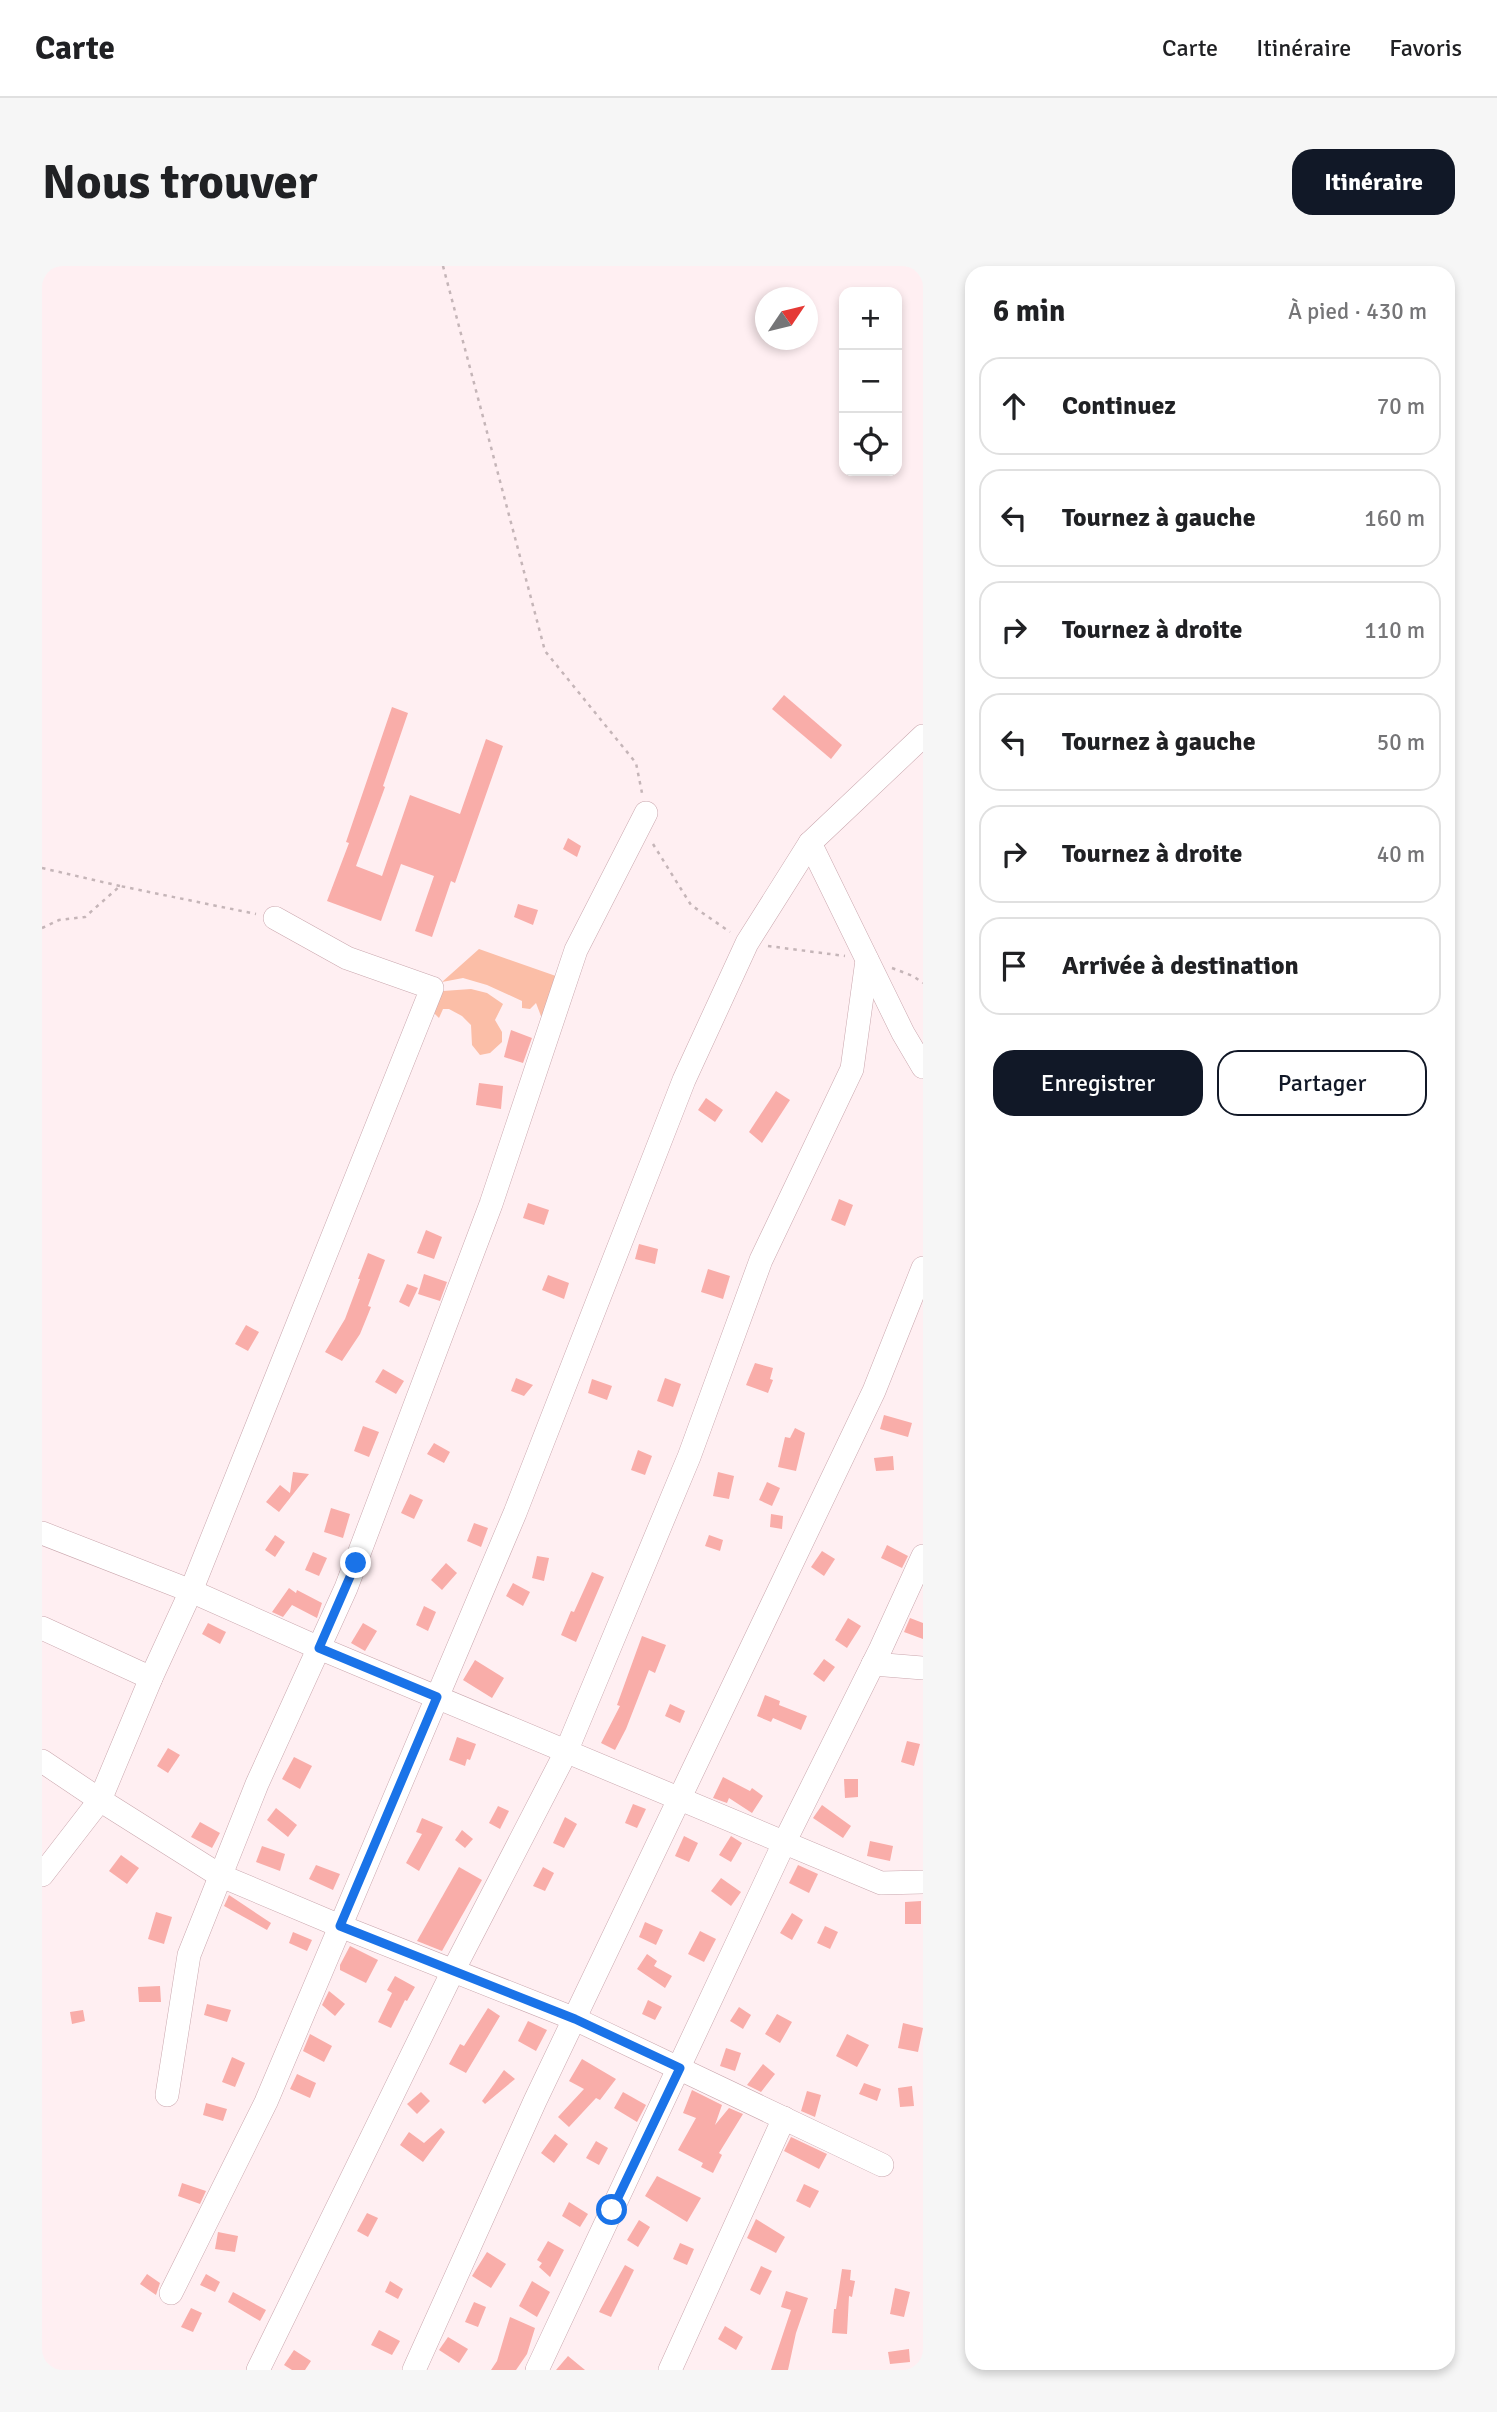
<!DOCTYPE html>
<html lang="fr">
<head>
<meta charset="utf-8">
<style>
  body { margin:0; font-family:Signika,sans-serif; background:#f6f6f6; color:#202124 }
  .controls { position:absolute; right:21px; top:21px; display:grid; overflow:hidden; border-radius:14px; box-shadow:0 4px 10px #0003 }
  .controls button { width:63px; height:63px; display:grid; place-items:center; padding:0; border:0; border-bottom:2px solid #e0e0e0; background:#fff; color:#202124; font:35px sans-serif }
  .compass { position:absolute; left:713px; top:21px; width:63px; height:63px; border-radius:50%; background:#fff; box-shadow:0 4px 10px #0003; rotate:55deg }
  .stop { position:absolute; width:21px; height:21px; margin:-16px; border:5px solid #1a73e8; border-radius:50%; background:#fff }
  .stop.end { background:#1a73e8; border-color:#fff; box-shadow:0 2px 7px #0008 }
  .list { margin:0; padding:0; list-style:none }
  h2 { display:flex; justify-content:space-between; align-items:center; height:91px; margin:0; padding:0 28px; font-size:30px }
  h2 small { font-size:23px; font-weight:400; color:#757577 }
  .list li { display:grid; grid-template-columns:46px 1fr auto; gap:21px; align-items:center; box-sizing:border-box; height:98px; margin:0 14px 14px; padding:0 14px; border:2px solid #e0e0e0; border-radius:21px }
  .list b { display:block; font-size:26px; white-space:nowrap }
  .list em { font-size:23px; font-style:normal; color:#757577 }
  .actions { display:flex; gap:14px; padding:21px 28px }
  .actions a { flex:1; padding:16px 0; border:2px solid #111827; border-radius:21px; text-align:center; font-size:24px; color:#111827 }
  .actions .main { background:#111827; color:#fff }
  .icon { flex:none; width:38px; height:38px; fill:none; stroke:currentColor; stroke-width:2; stroke-linecap:round; stroke-linejoin:round }
  .map { position:relative; flex:none; width:881px; height:2104px; overflow:hidden; border-radius:21px }
  header { display:flex; align-items:center; gap:42px; box-sizing:border-box; height:98px; padding:0 35px; background:#fff; border-bottom:2px solid #e0e0e0 }
  header strong { font-size:33px }
  nav { display:flex; gap:38px; margin-inline-start:auto; font-size:24px }
  .intro { display:flex; align-items:center; justify-content:space-between; box-sizing:border-box; height:168px; padding:0 42px }
  h1 { margin:0; font-size:49px }
  .button { padding:18px 32px; border-radius:21px; background:#111827; color:#fff; font-size:24px; font-weight:700 }
  main { display:flex; gap:42px; padding:0 42px }
  aside { flex:1; background:#fff; border-radius:21px; box-shadow:0 4px 10px #0003 }
  .map>svg:first-child { display:block }
  .green { fill:#fbbea7 }
  .building { fill:#f9ada9 }
  .lines { fill:none; stroke-linecap:round; stroke-linejoin:round }
  .minor-casing { stroke:#caa7ae; stroke-width:24 }
  .path { stroke:#c5b5b8; stroke-width:2.5; stroke-dasharray:3.5 5; stroke-linecap:butt }
  .minor { stroke:#fff; stroke-width:23 }
  .route { stroke:#1a73e8; stroke-width:9 }
</style>
</head>
<body>
<header>
<strong>Carte</strong>
<nav><a>Carte</a><a>Itinéraire</a><a>Favoris</a></nav>
</header>
<div class="intro"><h1>Nous trouver</h1><a class="button">Itinéraire</a></div>
<main>
<div class="map">
<svg width="881" height="2104" viewBox="0 0 881 2104">
  <rect width="100%" height="100%" fill="#ffeff2"/>
  <!-- green -->
  <g class="green">
    <polygon points="437,683 531,716 502,758 494,737 488,743 480,742 480,735 445,719 421,712 400,716"/>
    <polygon points="429,723 445,727 461,738 453,754 460,766 460,776 448,787 438,789 430,779 429,759 420,750 407,743 401,743 397,752 392,747 401,725"/>
  </g>
  <!-- building -->
  <g class="building">
    <polygon points="742,429 800,479 789,493 730,443"/>
    <polygon points="350,441 366,447 341,520 343,521 314,600 340,610 368,529 418,548 444,473 461,480 413,617 409,615 390,671 373,665 392,610 359,598 339,655 285,635 307,577 304,576"/>
    <polygon points="526,572 539,580 535,591 521,583"/>
    <polygon points="476,638 496,644 491,659 472,651"/>
    <polygon points="469,764 490,772 481,797 462,791"/>
    <polygon points="437,817 461,820 459,843 434,839"/>
    <polygon points="734,825 748,834 720,877 707,866"/>
    <polygon points="664,832 681,844 673,856 656,844"/>
    <polygon points="797,933 811,939 803,960 789,954"/>
    <polygon points="486,937 507,944 502,959 481,952"/>
    <polygon points="384,964 400,971 392,993 375,987"/>
    <polygon points="597,978 616,983 613,998 593,993"/>
    <polygon points="326,987 343,994 326,1040 329,1041 318,1068 300,1095 283,1086 303,1053 318,1013 316,1013"/>
    <polygon points="666,1003 688,1010 681,1033 659,1026"/>
    <polygon points="382,1008 405,1016 398,1035 376,1028"/>
    <polygon points="506,1009 527,1017 522,1033 500,1024"/>
    <polygon points="365,1018 376,1022 367,1041 357,1036"/>
    <polygon points="204,1059 217,1066 206,1085 193,1078"/>
    <polygon points="713,1097 731,1102 728,1113 731,1114 726,1127 704,1119"/>
    <polygon points="341,1103 362,1115 354,1128 333,1116"/>
    <polygon points="474,1112 491,1119 482,1130 469,1125"/>
    <polygon points="623,1112 639,1118 631,1141 615,1135"/>
    <polygon points="550,1113 570,1120 565,1134 546,1127"/>
    <polygon points="842,1149 870,1157 866,1171 838,1163"/>
    <polygon points="321,1160 337,1166 327,1191 312,1185"/>
    <polygon points="753,1162 763,1167 754,1205 736,1201 743,1171 748,1172"/>
    <polygon points="392,1177 408,1186 402,1197 385,1188"/>
    <polygon points="596,1184 610,1190 603,1209 589,1204"/>
    <polygon points="851,1190 852,1204 834,1205 832,1192"/>
    <polygon points="251,1206 267,1208 237,1246 224,1236 238,1219 248,1227"/>
    <polygon points="676,1206 692,1210 687,1233 671,1230"/>
    <polygon points="725,1216 738,1222 730,1240 717,1234"/>
    <polygon points="368,1228 381,1234 372,1253 359,1247"/>
    <polygon points="289,1242 308,1248 301,1272 282,1266"/>
    <polygon points="729,1248 741,1250 740,1263 728,1261"/>
    <polygon points="432,1257 446,1262 439,1281 425,1275"/>
    <polygon points="233,1269 243,1276 233,1291 223,1284"/>
    <polygon points="667,1269 681,1274 678,1285 663,1280"/>
    <polygon points="845,1279 866,1290 860,1302 839,1292"/>
    <polygon points="780,1285 793,1293 782,1310 769,1301"/>
    <polygon points="271,1286 285,1292 277,1310 263,1304"/>
    <polygon points="495,1290 507,1292 502,1315 490,1312"/>
    <polygon points="404,1297 415,1307 400,1324 389,1314"/>
    <polygon points="550,1306 562,1311 534,1376 519,1369 529,1345 532,1346"/>
    <polygon points="471,1317 488,1326 481,1340 464,1330"/>
    <polygon points="247,1322 254,1327 255,1324 280,1337 275,1352 250,1339 241,1351 230,1346"/>
    <polygon points="382,1340 394,1346 386,1365 374,1359"/>
    <polygon points="806,1352 819,1360 805,1382 793,1374"/>
    <polygon points="868,1352 881,1357 881,1373 862,1366"/>
    <polygon points="166,1357 184,1366 178,1378 160,1368"/>
    <polygon points="321,1357 335,1365 323,1385 309,1377"/>
    <polygon points="600,1370 624,1379 613,1407 607,1404 584,1463 573,1484 559,1477 578,1440 575,1439"/>
    <polygon points="782,1393 793,1401 782,1416 771,1408"/>
    <polygon points="433,1394 462,1412 450,1432 421,1414"/>
    <polygon points="723,1429 738,1435 737,1439 765,1450 759,1464 731,1452 729,1456 715,1450"/>
    <polygon points="628,1438 643,1445 638,1457 623,1450"/>
    <polygon points="415,1471 434,1478 428,1494 425,1493 423,1500 407,1494"/>
    <polygon points="865,1475 878,1478 872,1500 859,1496"/>
    <polygon points="126,1482 138,1489 126,1507 115,1500"/>
    <polygon points="252,1491 270,1500 258,1523 240,1513"/>
    <polygon points="681,1511 708,1525 710,1522 721,1530 710,1547 687,1532 685,1537 671,1532"/>
    <polygon points="802,1513 816,1513 816,1531 803,1532"/>
    <polygon points="591,1538 604,1543 595,1562 583,1557"/>
    <polygon points="780,1539 809,1560 801,1572 771,1552"/>
    <polygon points="456,1540 467,1545 458,1563 447,1557"/>
    <polygon points="234,1542 255,1559 246,1571 225,1554"/>
    <polygon points="523,1551 535,1558 522,1582 511,1577"/>
    <polygon points="380,1552 401,1561 377,1605 364,1597 380,1568 374,1566"/>
    <polygon points="158,1556 178,1567 170,1582 149,1571"/>
    <polygon points="420,1564 431,1573 423,1582 413,1574"/>
    <polygon points="642,1570 656,1577 647,1596 633,1590"/>
    <polygon points="689,1570 700,1577 689,1596 677,1589"/>
    <polygon points="828,1575 851,1580 848,1595 825,1590"/>
    <polygon points="220,1580 243,1588 238,1605 214,1596"/>
    <polygon points="79,1589 97,1602 85,1618 67,1605"/>
    <polygon points="274,1599 298,1608 291,1624 267,1613"/>
    <polygon points="756,1599 776,1608 767,1627 747,1617"/>
    <polygon points="417,1601 440,1614 400,1685 375,1675"/>
    <polygon points="501,1601 512,1607 503,1625 491,1620"/>
    <polygon points="679,1612 699,1626 689,1640 669,1625"/>
    <polygon points="187,1629 229,1657 225,1664 182,1640"/>
    <polygon points="879,1635 879,1658 863,1658 863,1636"/>
    <polygon points="114,1646 130,1651 122,1678 106,1673"/>
    <polygon points="750,1647 761,1654 750,1674 738,1667"/>
    <polygon points="603,1656 621,1664 614,1679 597,1671"/>
    <polygon points="783,1660 796,1666 788,1683 775,1677"/>
    <polygon points="658,1665 674,1673 662,1696 646,1688"/>
    <polygon points="251,1666 270,1674 265,1685 247,1677"/>
    <polygon points="308,1680 336,1694 324,1717 298,1704 298,1699"/>
    <polygon points="605,1688 615,1695 612,1700 630,1710 623,1722 595,1703"/>
    <polygon points="353,1710 373,1721 365,1735 363,1734 349,1762 336,1756 350,1727 345,1724"/>
    <polygon points="118,1720 119,1736 97,1736 96,1721"/>
    <polygon points="287,1725 303,1738 293,1750 280,1739"/>
    <polygon points="606,1734 620,1741 613,1754 600,1748"/>
    <polygon points="165,1738 189,1744 185,1756 162,1749"/>
    <polygon points="697,1741 709,1749 701,1763 688,1755"/>
    <polygon points="446,1742 458,1750 424,1807 407,1798 418,1778 422,1780"/>
    <polygon points="41,1744 43,1755 30,1758 28,1746"/>
    <polygon points="735,1748 750,1756 738,1777 723,1768"/>
    <polygon points="486,1755 505,1764 494,1785 476,1775"/>
    <polygon points="861,1757 881,1762 876,1786 856,1782"/>
    <polygon points="268,1768 290,1780 282,1796 261,1785"/>
    <polygon points="805,1768 827,1779 815,1801 794,1790"/>
    <polygon points="684,1782 699,1787 693,1805 678,1800"/>
    <polygon points="190,1791 203,1797 193,1821 180,1816"/>
    <polygon points="540,1793 574,1813 558,1834 554,1832 527,1861 516,1851 542,1823 527,1815"/>
    <polygon points="721,1798 733,1808 719,1826 705,1819"/>
    <polygon points="462,1804 473,1813 443,1838 440,1835"/>
    <polygon points="255,1808 274,1817 268,1832 248,1823"/>
    <polygon points="822,1817 839,1823 835,1835 817,1828"/>
    <polygon points="870,1820 872,1840 858,1841 856,1822"/>
    <polygon points="650,1824 680,1839 673,1859 687,1842 701,1848 677,1887 680,1889 671,1907 659,1901 661,1897 636,1884 654,1852 641,1847"/>
    <polygon points="765,1825 779,1829 773,1851 759,1845"/>
    <polygon points="379,1826 388,1835 375,1848 365,1838"/>
    <polygon points="581,1826 604,1839 595,1856 572,1842"/>
    <polygon points="164,1837 185,1843 181,1855 161,1849"/>
    <polygon points="399,1862 403,1866 381,1896 358,1879 367,1866 382,1877"/>
    <polygon points="513,1868 526,1878 512,1897 499,1887"/>
    <polygon points="749,1871 785,1888 777,1903 742,1885"/>
    <polygon points="554,1875 566,1882 557,1899 544,1892"/>
    <polygon points="615,1910 659,1932 645,1956 603,1930"/>
    <polygon points="140,1917 164,1925 158,1938 136,1930"/>
    <polygon points="762,1918 777,1925 768,1942 754,1935"/>
    <polygon points="527,1936 546,1948 538,1961 520,1950"/>
    <polygon points="325,1947 336,1952 326,1971 315,1965"/>
    <polygon points="714,1953 743,1971 734,1987 705,1972"/>
    <polygon points="597,1954 608,1961 596,1981 585,1974"/>
    <polygon points="176,1966 196,1970 193,1986 173,1983"/>
    <polygon points="506,1975 522,1984 508,2011 497,2001 500,1997 495,1994"/>
    <polygon points="638,1977 652,1983 645,1999 631,1993"/>
    <polygon points="445,1986 464,1998 449,2022 430,2010"/>
    <polygon points="583,1999 592,2004 569,2051 557,2046"/>
    <polygon points="719,2000 730,2005 718,2029 708,2024"/>
    <polygon points="800,2003 809,2004 808,2014 813,2015 810,2031 807,2030 805,2068 790,2067 792,2043 794,2043"/>
    <polygon points="105,2008 118,2017 114,2029 98,2018"/>
    <polygon points="164,2008 178,2016 173,2026 158,2019"/>
    <polygon points="348,2015 361,2023 356,2033 343,2026"/>
    <polygon points="490,2015 508,2026 495,2051 477,2040"/>
    <polygon points="853,2022 868,2026 862,2051 848,2048"/>
    <polygon points="744,2025 766,2032 754,2067 746,2104 729,2104 749,2044 739,2041"/>
    <polygon points="191,2026 224,2044 218,2055 186,2036"/>
    <polygon points="432,2036 444,2041 436,2061 423,2056"/>
    <polygon points="149,2042 160,2047 151,2066 139,2061"/>
    <polygon points="468,2051 493,2062 485,2088 474,2104 449,2104 455,2095"/>
    <polygon points="683,2060 701,2071 694,2084 676,2073"/>
    <polygon points="337,2064 358,2075 350,2089 329,2079"/>
    <polygon points="406,2071 426,2083 417,2097 397,2084"/>
    <polygon points="867,2083 868,2096 848,2098 846,2086"/>
    <polygon points="252,2084 269,2095 263,2104 250,2104 242,2099"/>
    <polygon points="526,2090 543,2104 514,2104"/>
  </g>
  <g class="lines">
    <defs>
      <g id="minor">
        <polyline points="768,577 861,767 881,801"/>
        <polyline points="0,1267 149,1325 277,1382 839,1617 881,1616"/>
        <polyline points="0,1362 109,1412"/>
        <polyline points="831,1398 881,1402"/>
        <polyline points="0,1495 58,1534 177,1609 298,1660 533,1753 840,1899"/>
        <polyline points="0,1609 58,1534 109,1412 149,1325 390,722 305,692 233,652"/>
        <polyline points="125,1829 147,1689 215,1518 304,1322 449,938 534,684 604,547"/>
        <polyline points="129,2027 224,1836 473,1247 642,814 705,677 768,577 881,470"/>
        <polyline points="216,2104 411,1705 524,1486 647,1191 719,994 810,803 825,694"/>
        <polyline points="372,2104 493,1835 832,1125 881,1002"/>
        <polyline points="495,2104 742,1577 839,1382 881,1290"/>
        <polyline points="628,2104 742,1852"/>
      </g>
    </defs>
    <!-- minor casing -->
    <use href="#minor" class="minor-casing"/>
    <!-- path -->
    <g class="path">
      <polyline points="401,0 503,385 594,497 600,527"/>
      <polyline points="611,578 649,639 688,666"/>
      <polyline points="0,602 78,620"/>
      <polyline points="0,662 17,654 43,651 78,620 214,648"/>
      <polyline points="726,680 803,690"/>
      <polyline points="850,702 871,710 881,717"/>
    </g>
    <!-- minor -->
    <use href="#minor" class="minor"/>
  </g>
  <g class="lines">
    <!-- route -->
    <polyline class="route" points="314,1297 277,1382 395,1431 298,1660 533,1753 638,1802 570,1944"/>
  </g>
</svg>
<div class="controls">
<button>+</button>
<button>−</button>
<button><svg class="icon" aria-label="locate" viewBox="0 0 24 24"><circle cx="12" cy="12" r="6"/><path d="M12 2v4M12 18v4M2 12h4M18 12h4"/></svg></button>
</div>
<svg class="compass" viewBox="-18 -18 36 36"><path d="M0-13l5 13h-10z" fill="#e53935"/><path d="M0 13l5-13h-10z" fill="#757577"/></svg>
<div class="stop" style="left:570px;top:1944px"></div>
<div class="stop end" style="left:314px;top:1297px"></div>
</div>
<aside>
<h2>6 min<small>À pied · 430 m</small></h2>
<ul class="list">
<li><svg class="icon" aria-label="ahead" viewBox="0 0 24 24"><path d="M12 20V5M6 11l6-6 6 6"/></svg><div><b>Continuez</b></div><em>70 m</em></li>
<li><svg class="icon" aria-label="left" viewBox="0 0 24 24"><path d="M17 20v-9H6M10 6l-5 5 5 5"/></svg><div><b>Tournez à gauche</b></div><em>160 m</em></li>
<li><svg class="icon" aria-label="right" viewBox="0 0 24 24"><path d="M7 20v-9h11M14 6l5 5-5 5"/></svg><div><b>Tournez à droite</b></div><em>110 m</em></li>
<li><svg class="icon" aria-label="left" viewBox="0 0 24 24"><path d="M17 20v-9H6M10 6l-5 5 5 5"/></svg><div><b>Tournez à gauche</b></div><em>50 m</em></li>
<li><svg class="icon" aria-label="right" viewBox="0 0 24 24"><path d="M7 20v-9h11M14 6l5 5-5 5"/></svg><div><b>Tournez à droite</b></div><em>40 m</em></li>
<li><svg class="icon" aria-label="arrive" viewBox="0 0 24 24"><path d="M6 21V4h12l-3 4 3 4H6"/></svg><div><b>Arrivée à destination</b></div></li>
</ul>
<div class="actions"><a class="main">Enregistrer</a><a>Partager</a></div>
</aside>
</main>
</body>
</html>
